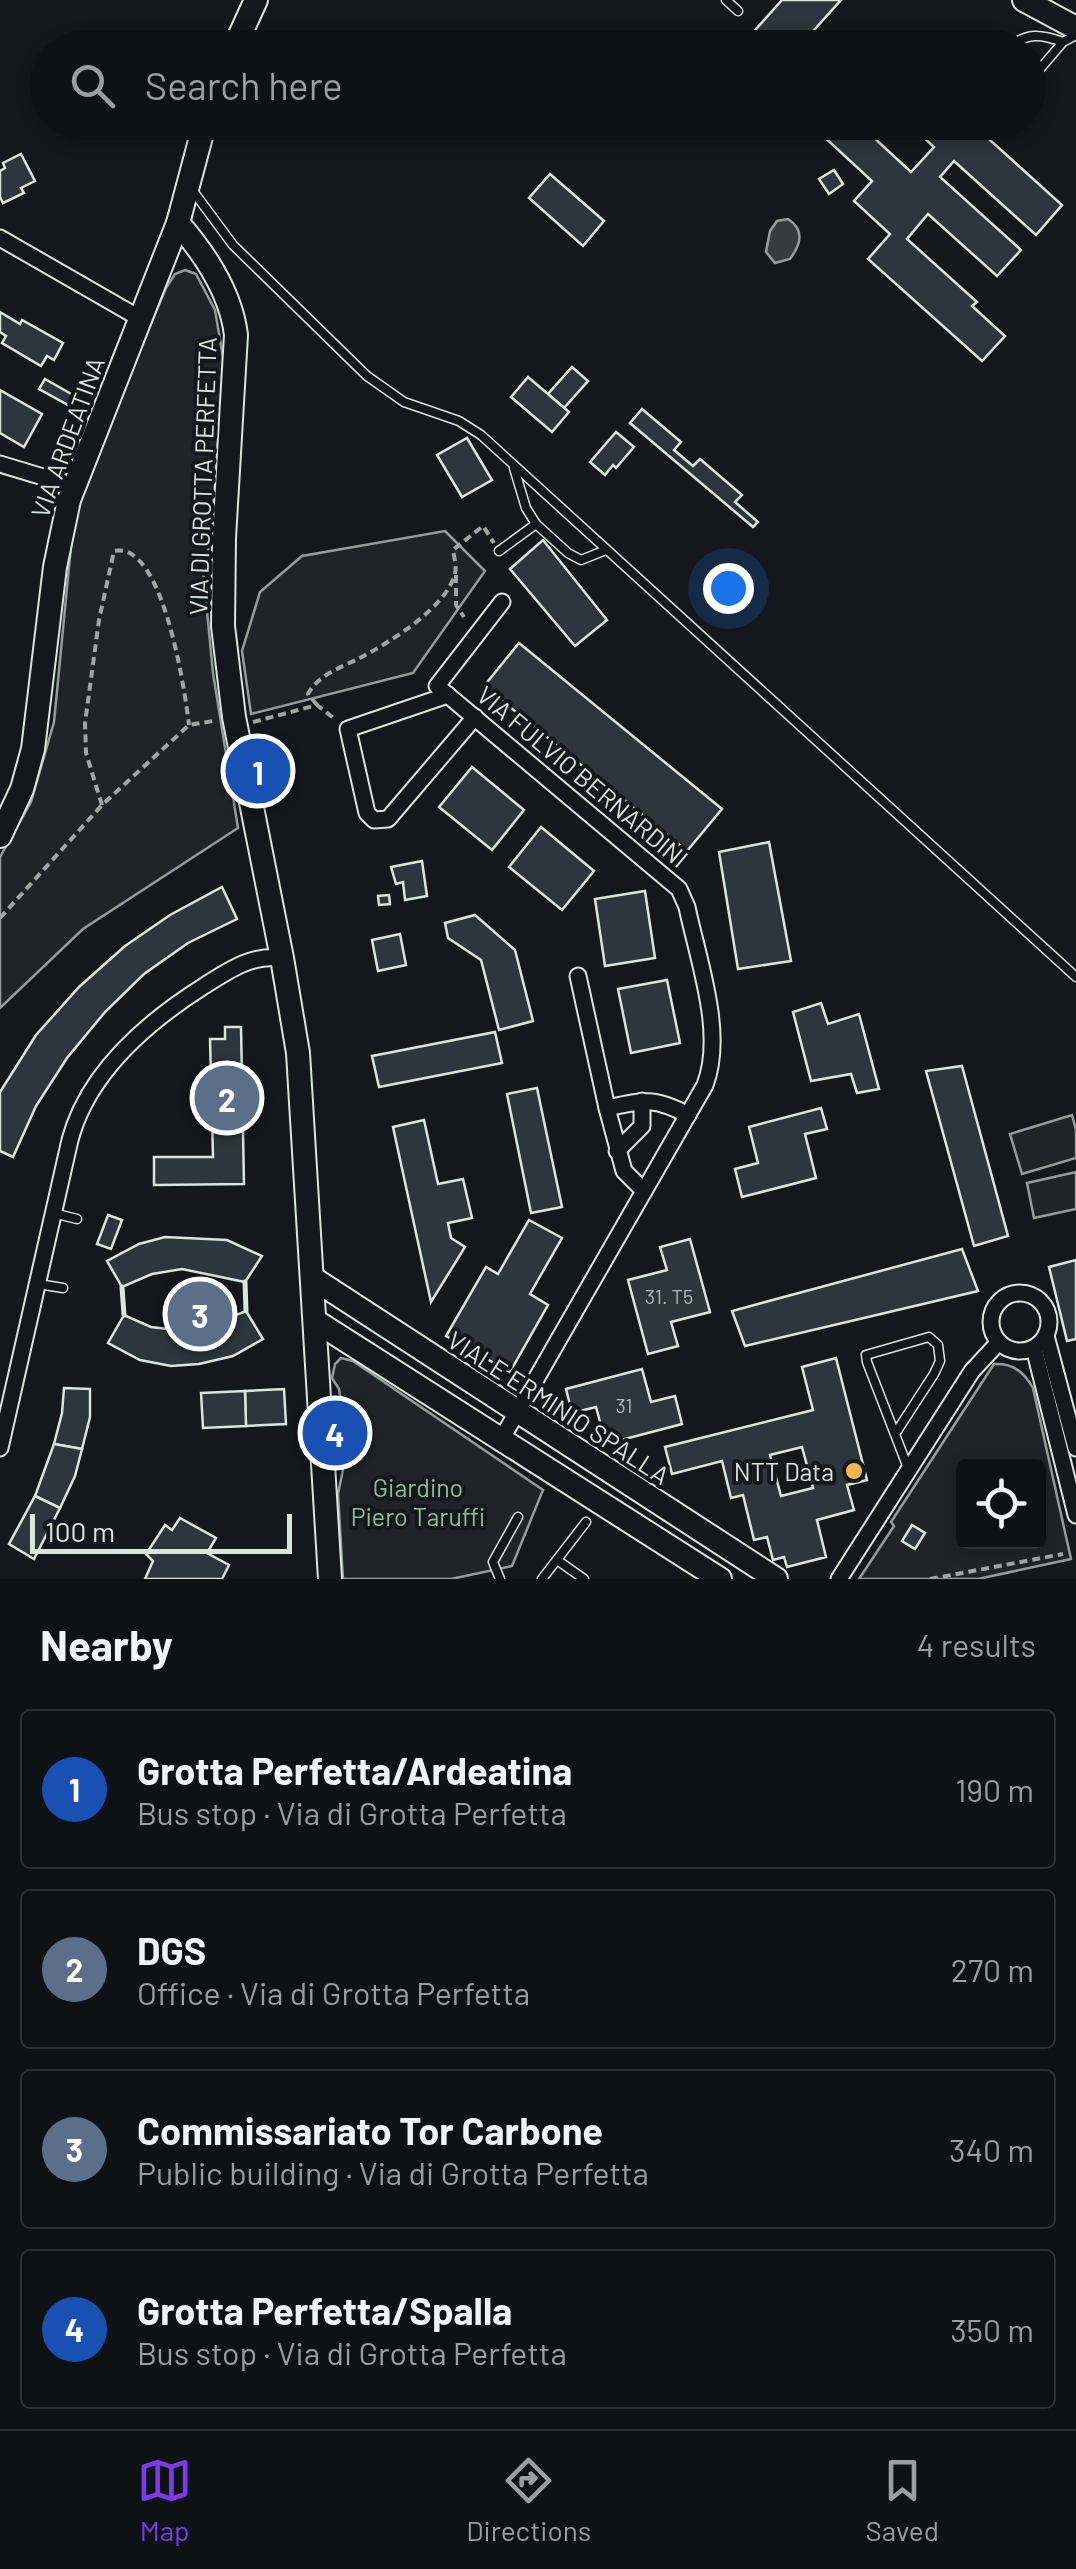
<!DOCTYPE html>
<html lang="en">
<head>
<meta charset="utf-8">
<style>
  body { margin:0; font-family:Barlow,sans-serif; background:#181b1e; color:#f1f3f6 }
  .controls { position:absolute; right:30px; bottom:30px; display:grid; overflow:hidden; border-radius:10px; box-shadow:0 5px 15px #0003 }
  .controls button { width:90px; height:90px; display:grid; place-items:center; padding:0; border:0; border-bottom:2px solid #2f3234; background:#0f1215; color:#f1f3f6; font:50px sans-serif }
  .scale { position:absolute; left:30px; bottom:25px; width:262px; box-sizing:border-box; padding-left:10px; border:5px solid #d8e6dc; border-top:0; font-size:28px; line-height:35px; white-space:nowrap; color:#d8e6dc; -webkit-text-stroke:8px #14181c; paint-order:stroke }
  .you { position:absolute; left:728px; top:588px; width:35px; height:35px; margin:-25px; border:8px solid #fff; border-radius:50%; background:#1a73e8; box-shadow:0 0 0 15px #1a73e833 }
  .badge { display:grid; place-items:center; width:65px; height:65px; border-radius:50%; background:#7c3aed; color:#fff; font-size:32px; font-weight:700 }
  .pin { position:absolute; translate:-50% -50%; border:5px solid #fff; box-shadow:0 2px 10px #0006 }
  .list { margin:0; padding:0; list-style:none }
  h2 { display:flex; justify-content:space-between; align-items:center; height:130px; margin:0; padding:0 40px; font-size:42px }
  h2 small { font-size:32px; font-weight:400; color:#9b9ea0 }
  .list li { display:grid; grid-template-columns:65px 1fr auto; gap:30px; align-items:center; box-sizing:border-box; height:160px; margin:0 20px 20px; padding:0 20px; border:2px solid #2f3234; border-radius:10px }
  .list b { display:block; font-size:38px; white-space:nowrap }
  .list p { margin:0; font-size:32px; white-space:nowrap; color:#9b9ea0 }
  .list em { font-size:32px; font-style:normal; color:#9b9ea0 }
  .icon { flex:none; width:55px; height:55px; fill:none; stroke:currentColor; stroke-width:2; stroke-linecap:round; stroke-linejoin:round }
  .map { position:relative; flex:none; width:1076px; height:1579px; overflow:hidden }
  .search { position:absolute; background:#0f1215; box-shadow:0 5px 15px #0003; left:30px; right:30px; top:30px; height:110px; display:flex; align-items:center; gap:25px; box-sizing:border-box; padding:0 35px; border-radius:55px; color:#9b9ea0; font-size:38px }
  .sheet { height:850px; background:#0f1215 }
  nav { display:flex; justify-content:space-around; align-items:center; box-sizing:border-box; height:140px; border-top:2px solid #2f3234; background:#0f1215; font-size:28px; color:#9b9ea0 }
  nav a { display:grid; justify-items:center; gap:5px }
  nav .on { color:#7c3aed }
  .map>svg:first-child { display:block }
  .green { fill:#202428; stroke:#939e99; stroke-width:2.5; fill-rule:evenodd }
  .water { fill:#363b3e; stroke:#939e99; stroke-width:2.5 }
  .building { fill:#2c363c; stroke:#d8e6dc; stroke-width:2.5; fill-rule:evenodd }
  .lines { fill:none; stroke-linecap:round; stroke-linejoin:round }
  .lane-casing { stroke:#d8e6dc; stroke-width:11 }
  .street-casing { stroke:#d8e6dc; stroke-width:19 }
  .secondary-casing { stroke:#d8e6dc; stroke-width:26 }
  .path { stroke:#9da8a2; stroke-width:4; stroke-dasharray:8 5; stroke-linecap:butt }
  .lane { stroke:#14181c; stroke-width:8 }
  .street { stroke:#14181c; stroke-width:15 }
  .secondary { stroke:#14181c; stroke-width:22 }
  .wall { stroke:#d8e6dc; stroke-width:5 }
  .poi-dot { fill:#ffb74d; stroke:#14181c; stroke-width:4 }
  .labels { text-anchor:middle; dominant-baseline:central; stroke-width:8; stroke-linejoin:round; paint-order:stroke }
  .number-label { font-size:20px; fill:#adbab4 }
  .street-label { font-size:25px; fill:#d8e6dc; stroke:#14181c }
  .poi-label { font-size:25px; fill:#d8e6dc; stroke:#14181c; text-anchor:end }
  .park-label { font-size:25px; fill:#8ac095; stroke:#14181c }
</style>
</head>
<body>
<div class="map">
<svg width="1076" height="1579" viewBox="0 0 1076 1579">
  <rect width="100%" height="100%" fill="#14181c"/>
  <!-- green -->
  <g class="green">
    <polygon points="185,270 196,274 215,310 224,363 211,538 203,569 213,673 238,828 83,929 0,1008 0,857 31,802 54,722 73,526 82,486 166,288 175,274"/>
    <polygon points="445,531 485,571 413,673 251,714 242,651 260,592 302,556"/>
    <polygon points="1072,1115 1076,1130 1076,1158 1022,1174 1010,1134"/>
    <polygon points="1076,1172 1076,1209 1034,1218 1027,1183"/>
    <polygon points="341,1358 353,1361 543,1490 512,1566 451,1579 343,1579 338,1494 345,1460 346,1436 339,1389 332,1378 335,1364"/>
    <path d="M 994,1364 C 1013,1363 1024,1372 1033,1388 L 1071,1559 L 978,1579 L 859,1579 L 894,1526 L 891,1522 ZM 964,1466 L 1038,1466 L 1038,1541 L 964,1541 Z"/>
  </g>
  <!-- water -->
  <path class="water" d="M 788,219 C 805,230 801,244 790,259 L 775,263 L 766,252 L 770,231 L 777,221 Z"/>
  <!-- building -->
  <g class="building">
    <polygon points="782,0 841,0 798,48 739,48"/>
    <polygon points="808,122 857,122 911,172 934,147 907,122 970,122 1062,205 1036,235 954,161 940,177 1021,250 997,276 928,214 907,239 977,302 972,306 1005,336 982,361 868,259 890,234 854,201 872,181"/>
    <polygon points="21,154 35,181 21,188 24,193 3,203 0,197 0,171 5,168 3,163"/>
    <polygon points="834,170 843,184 829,194 819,179"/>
    <polygon points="550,174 604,221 583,246 529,198"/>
    <polygon points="0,312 20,324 22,320 63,343 54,360 47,356 41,366 2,343 6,336 0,332"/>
    <polygon points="572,367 588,381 564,408 548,394"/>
    <polygon points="528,377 569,412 552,432 511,397"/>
    <polygon points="45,379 73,395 68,405 39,389"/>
    <polygon points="0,390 42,414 24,447 0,433"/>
    <polygon points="642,409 681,442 674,450 693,466 700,459 742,495 735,502 758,522 753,527 630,423"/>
    <polygon points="616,432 634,447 616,468 613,465 605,475 590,462"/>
    <polygon points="467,438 492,480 462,497 437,455"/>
    <polygon points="543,540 607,620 575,646 510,569"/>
    <polygon points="519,643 722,809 687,851 484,686"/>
    <polygon points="472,767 524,810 492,850 439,807"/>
    <polygon points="541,827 594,871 562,910 509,867"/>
    <polygon points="769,842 791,961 738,969 719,852"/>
    <polygon points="422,861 427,896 405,900 403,882 396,884 391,867"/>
    <polygon points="222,887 237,919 188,943 144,974 105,1012 67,1058 36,1106 13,1157 0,1151 0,1092 36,1035 79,987 125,946 170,915"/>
    <polygon points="645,891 655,958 605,966 595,899"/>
    <polygon points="389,895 390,904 379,905 378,896"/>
    <polygon points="475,915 515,950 533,1021 499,1030 481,960 448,938 445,923"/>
    <polygon points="400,934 406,965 378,971 372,940"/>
    <polygon points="667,980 680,1043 631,1053 618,989"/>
    <polygon points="821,1003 828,1024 859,1014 879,1089 857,1093 851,1074 811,1081 793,1012"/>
    <polygon points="225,1027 241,1027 244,1184 154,1185 154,1157 213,1157 210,1039 225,1039"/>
    <polygon points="495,1032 502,1063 379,1087 372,1056"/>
    <polygon points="962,1066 1008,1236 974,1246 926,1071"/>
    <polygon points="537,1088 562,1207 531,1213 507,1094"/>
    <polygon points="821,1108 827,1129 805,1134 816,1178 742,1197 735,1169 758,1163 749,1127"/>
    <polygon points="424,1120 438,1184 463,1179 472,1218 448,1223 451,1238 465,1247 431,1302 393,1127"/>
    <polygon points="108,1215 122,1220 111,1249 97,1244"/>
    <polygon points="529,1220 562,1238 530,1294 548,1305 510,1372 446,1336 486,1267 498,1274"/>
    <polygon points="165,1237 227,1240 262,1256 245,1282 182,1269 152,1274 122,1287 107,1261 139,1244"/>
    <polygon points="690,1239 710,1312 671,1322 678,1346 648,1354 628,1280 667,1270 660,1247"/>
    <polygon points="962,1249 978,1291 745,1346 732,1311"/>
    <polygon points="1076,1260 1076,1339 1067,1341 1049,1267"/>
    <polygon points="246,1311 263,1339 233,1356 199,1364 171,1366 140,1360 108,1343 124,1315 151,1327 176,1330 208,1326"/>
    <path d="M 836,1358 L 867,1480 L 847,1485 L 854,1510 L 817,1520 L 826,1557 L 787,1567 L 784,1557 L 773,1560 L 767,1537 L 754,1540 L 743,1495 L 731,1498 L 722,1461 L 672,1474 L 665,1447 L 813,1410 L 802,1367 ZM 802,1447 L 813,1488 L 781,1496 L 770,1455 Z"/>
    <polygon points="642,1369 651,1402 675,1396 682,1424 606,1444 596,1407 572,1413 566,1389"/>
    <polygon points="64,1388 90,1389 90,1417 82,1449 54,1444 62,1413"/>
    <polygon points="284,1389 286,1424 246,1426 245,1391"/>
    <polygon points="245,1391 246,1426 203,1428 201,1393"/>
    <polygon points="54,1444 82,1449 75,1476 60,1508 35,1496"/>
    <polygon points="35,1496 60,1508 34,1559 9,1544"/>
    <polygon points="180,1518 216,1538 207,1553 229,1565 222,1579 145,1579 153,1561 146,1554 165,1525 172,1530"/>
    <polygon points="912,1525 925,1533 915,1549 902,1541"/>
  </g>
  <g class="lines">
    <defs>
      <g id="lane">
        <polyline points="726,0 738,11"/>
        <path d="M 1008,48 C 1027,32 1041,34 1063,42"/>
        <polyline points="1028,83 1063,42 1076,35"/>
        <polyline points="996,132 997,122"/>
        <polyline points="193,191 233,245 367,376 404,402 459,421 481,435 1076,977"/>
        <polyline points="514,468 526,508 536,524"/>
        <polyline points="499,551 536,524 568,553 581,560 606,550"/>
        <polyline points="53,1213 77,1219"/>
        <polyline points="38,1284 63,1288"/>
        <polyline points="895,1434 934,1374 940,1361 938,1345 929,1337 866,1355 867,1362 908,1468"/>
        <polyline points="557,1560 584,1579"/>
        <polyline points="500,1579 493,1562 518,1517"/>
        <polyline points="542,1579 586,1522"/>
      </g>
      <g id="street">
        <polyline points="0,238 141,319"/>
        <polyline points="0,464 73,486"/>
        <polyline points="448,695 348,729 367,813 374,820 388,819 475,717"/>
        <polyline points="578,976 607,1108"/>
        <polyline points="617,1151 642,1126 642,1101"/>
        <path d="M 644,1191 L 624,1171 L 607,1108 C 644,1100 654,1097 688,1115"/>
        <circle cx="1020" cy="1322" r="29"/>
        <polyline points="1046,1336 1076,1448"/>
        <polyline points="1034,1348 1076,1515"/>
        <path d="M 501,1440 L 705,1085 C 725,1033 698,960 687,907 L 679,889 L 437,686 L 502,602"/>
        <path d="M 0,1448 L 70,1140 C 88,1072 147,1022 204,986 C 229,970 252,954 282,958"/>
        <polyline points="839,1579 972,1371 999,1342"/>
      </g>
      <g id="secondary">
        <polyline points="1024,0 1076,28"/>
        <polyline points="234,48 256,0"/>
        <path d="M 178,223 C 205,254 231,293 236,335 L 224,538 L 223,626 L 234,717 L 282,958 L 298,1053 L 330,1579"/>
        <polyline points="0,836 22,789 33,749 55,567 69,500 178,223 205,122"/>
        <polyline points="314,1279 776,1579"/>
        <polyline points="317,1322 720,1579"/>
      </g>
    </defs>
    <!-- lane casing -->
    <use href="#lane" class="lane-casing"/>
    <!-- street casing -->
    <use href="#street" class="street-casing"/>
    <!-- secondary casing -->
    <use href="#secondary" class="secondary-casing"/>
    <!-- path -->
    <g class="path">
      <polyline points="456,575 456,605 464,617"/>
      <path d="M 317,705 L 308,694 C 317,676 341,667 358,659 C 387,644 448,607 455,573 C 457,566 454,557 453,550 L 483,526 L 494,543"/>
      <polyline points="253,722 317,705 336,720"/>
      <path d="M 102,805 L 86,753 L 85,723 L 99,620 L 114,551 C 163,540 185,691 189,725"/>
      <polyline points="0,918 102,805 189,725 213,721"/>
      <polyline points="930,1579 1063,1554"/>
    </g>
    <!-- lane -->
    <use href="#lane" class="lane"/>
    <!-- street -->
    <use href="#street" class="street"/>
    <!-- secondary -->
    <use href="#secondary" class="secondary"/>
    <!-- wall -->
    <g class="wall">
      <polyline points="245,1282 246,1311"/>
      <polyline points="122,1287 124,1315"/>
    </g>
  </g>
  <!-- markers -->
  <circle class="poi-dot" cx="854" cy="1471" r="10"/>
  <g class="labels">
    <!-- number labels -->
    <g class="number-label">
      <text x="669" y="1296">31. T5</text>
      <text x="624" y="1405">31</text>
    </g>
    <!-- street labels -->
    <g class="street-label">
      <text transform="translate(67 437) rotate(-70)">VIA ARDEATINA</text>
      <text transform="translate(202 476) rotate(-88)">VIA DI GROTTA PERFETTA</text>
      <text transform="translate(583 776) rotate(40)">VIA FULVIO BERNARDINI</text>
      <text transform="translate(559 1407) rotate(33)">VIALE ERMINIO SPALLA</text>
    </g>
    <!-- poi labels -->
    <g class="poi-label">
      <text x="834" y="1471">NTT Data</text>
    </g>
    <!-- park labels -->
    <g class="park-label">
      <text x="418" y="1487">Giardino<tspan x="418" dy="29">Piero Taruffi</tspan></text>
    </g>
  </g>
</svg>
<div class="controls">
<button><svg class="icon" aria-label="locate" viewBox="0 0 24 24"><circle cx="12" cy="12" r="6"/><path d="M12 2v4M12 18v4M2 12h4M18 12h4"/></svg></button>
</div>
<div class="scale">100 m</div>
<div class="you"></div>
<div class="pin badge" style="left:258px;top:771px;background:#1a4fb4">1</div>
<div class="pin badge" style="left:227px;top:1098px;background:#5c6f8a">2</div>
<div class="pin badge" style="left:200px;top:1314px;background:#5c6f8a">3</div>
<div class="pin badge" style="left:335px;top:1433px;background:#1a4fb4">4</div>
<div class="search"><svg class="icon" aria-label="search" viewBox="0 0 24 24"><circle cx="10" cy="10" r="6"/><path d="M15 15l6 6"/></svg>Search here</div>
</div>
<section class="sheet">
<h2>Nearby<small>4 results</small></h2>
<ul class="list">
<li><span class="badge" style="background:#1a4fb4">1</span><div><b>Grotta Perfetta/Ardeatina</b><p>Bus stop · Via di Grotta Perfetta</p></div><em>190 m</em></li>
<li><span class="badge" style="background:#5c6f8a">2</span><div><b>DGS</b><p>Office · Via di Grotta Perfetta</p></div><em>270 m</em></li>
<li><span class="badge" style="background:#5c6f8a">3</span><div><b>Commissariato Tor Carbone</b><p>Public building · Via di Grotta Perfetta</p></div><em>340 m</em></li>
<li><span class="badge" style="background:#1a4fb4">4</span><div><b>Grotta Perfetta/Spalla</b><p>Bus stop · Via di Grotta Perfetta</p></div><em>350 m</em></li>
</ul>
</section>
<nav>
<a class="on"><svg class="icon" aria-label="map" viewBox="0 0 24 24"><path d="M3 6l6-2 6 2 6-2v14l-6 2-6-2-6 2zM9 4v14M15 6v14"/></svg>Map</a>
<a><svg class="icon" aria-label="directions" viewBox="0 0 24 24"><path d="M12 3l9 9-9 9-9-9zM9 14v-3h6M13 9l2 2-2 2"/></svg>Directions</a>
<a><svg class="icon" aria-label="saved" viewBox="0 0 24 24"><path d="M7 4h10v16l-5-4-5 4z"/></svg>Saved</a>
</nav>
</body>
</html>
